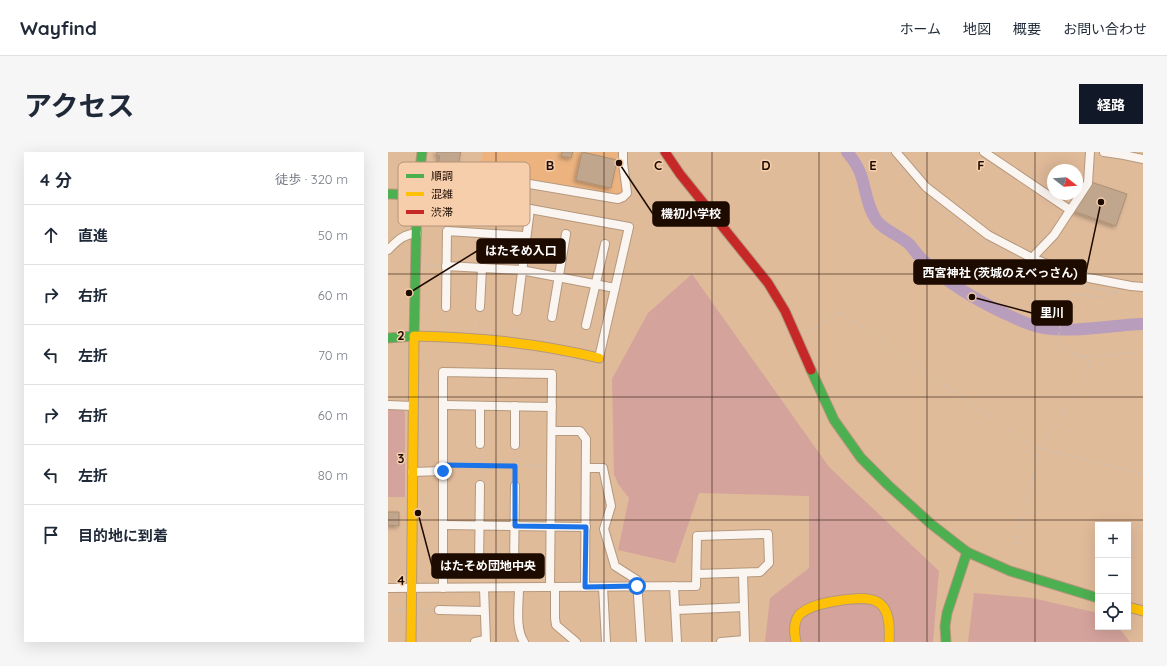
<!DOCTYPE html>
<html lang="ja">
<head>
<meta charset="utf-8">
<style>
  body { margin:0; font-family:Quicksand,"Noto Sans JP",sans-serif; background:#f6f6f7; color:#1f2937 }
  .controls { position:absolute; right:12px; bottom:12px; display:grid; overflow:hidden; border-radius:0px; box-shadow:0 4px 16px #0002 }
  .controls button { width:36px; height:36px; display:grid; place-items:center; padding:0; border:0; border-bottom:1px solid #e0e1e3; background:#fff; color:#1f2937; font:20px sans-serif }
  .compass { position:absolute; left:659px; top:12px; width:36px; height:36px; border-radius:50%; background:#fff; box-shadow:0 4px 16px #0002; rotate:107deg }
  .stop { position:absolute; width:12px; height:12px; margin:-9px; border:3px solid #1a73e8; border-radius:50%; background:#fff }
  .stop.end { background:#1a73e8; border-color:#fff; box-shadow:0 1px 4px #0008 }
  .list { margin:0; padding:0; list-style:none }
  h2 { display:flex; justify-content:space-between; align-items:center; height:52px; margin:0; padding:0 16px; font-size:17px }
  h2 small { font-size:13px; font-weight:400; color:#747a83 }
  .list li { display:grid; grid-template-columns:26px 1fr auto; gap:12px; align-items:center; box-sizing:border-box; height:60px; padding:0 16px; border-top:1px solid #e0e1e3 }
  .list b { display:block; font-size:15px; white-space:nowrap }
  .list em { font-size:13px; font-style:normal; color:#747a83 }
  .icon { flex:none; width:22px; height:22px; fill:none; stroke:currentColor; stroke-width:2; stroke-linecap:round; stroke-linejoin:round }
  .map { position:relative; flex:none; width:755px; height:490px; overflow:hidden; border-radius:0px }
  header { display:flex; align-items:center; gap:24px; box-sizing:border-box; height:56px; padding:0 20px; background:#fff; border-bottom:1px solid #e0e1e3 }
  header strong { font-size:19px }
  nav { display:flex; gap:22px; margin-inline-start:auto; font-size:14px }
  .intro { display:flex; align-items:center; justify-content:space-between; box-sizing:border-box; height:96px; padding:0 24px }
  h1 { margin:0; font-size:28px }
  .button { padding:10px 18px; border-radius:0px; background:#111827; color:#fff; font-size:14px; font-weight:700 }
  main { display:flex; gap:24px; padding:0 24px }
  aside { flex:1; background:#fff; border-radius:0px; box-shadow:0 4px 16px #0002 }
  .map>svg:first-child { display:block }
  .built { fill:#ecb37f }
  .green { fill:#d4a39c }
  .lines { fill:none; stroke-linecap:round; stroke-linejoin:round }
  .river { stroke:#b89dbc; stroke-width:12 }
  .building { fill:#c1a68e; stroke:#ac9075; filter:url(#shadow) }
  .street-casing { stroke:#b5987d; stroke-width:10 }
  .fast-casing { stroke:#b5987d; stroke-width:11 }
  .slow-casing { stroke:#b5987d; stroke-width:11 }
  .jam-casing { stroke:#b5987d; stroke-width:11 }
  .path { stroke:#c8beb5; stroke-width:1; stroke-dasharray:3 3; stroke-linecap:butt }
  .street { stroke:#faf5f0; stroke-width:8 }
  .fast { stroke:#4caf50; stroke-width:9 }
  .slow { stroke:#ffc107; stroke-width:9 }
  .jam { stroke:#c62828; stroke-width:9 }
  .route { stroke:#1a73e8; stroke-width:5 }
  .grid { fill:none; stroke:#1d0b00; stroke-width:1; stroke-opacity:0.55 }
  .key { fill:#f7ceab; stroke:#b69478; stroke-width:1 }
  .key-label { font-size:11px; fill:#1d0b00 }
  .grid-label { font-size:13px; text-anchor:middle; font-weight:bold; fill:#1d0b00; stroke:#f7ceab; stroke-width:3; stroke-linejoin:round; paint-order:stroke }
  .leader { fill:none; stroke:#1d0b00; stroke-width:1.5 }
  .callout-dot { fill:#1d0b00; stroke:#f7ceab; stroke-width:1.5 }
  .callout { fill:#1d0b00; stroke:#1d0b00; stroke-width:1.5 }
  .callout-label { font-size:12px; text-anchor:middle; font-weight:bold; fill:#fff }
</style>
</head>
<body>
<header>
<strong>Wayfind</strong>
<nav><a>ホーム</a><a>地図</a><a>概要</a><a>お問い合わせ</a></nav>
</header>
<div class="intro"><h1>アクセス</h1><a class="button">経路</a></div>
<main>
<aside>
<h2>4 分<small>徒歩 · 320 m</small></h2>
<ul class="list">
<li><svg class="icon" aria-label="ahead" viewBox="0 0 24 24"><path d="M12 20V5M6 11l6-6 6 6"/></svg><div><b>直進</b></div><em>50 m</em></li>
<li><svg class="icon" aria-label="right" viewBox="0 0 24 24"><path d="M7 20v-9h11M14 6l5 5-5 5"/></svg><div><b>右折</b></div><em>60 m</em></li>
<li><svg class="icon" aria-label="left" viewBox="0 0 24 24"><path d="M17 20v-9H6M10 6l-5 5 5 5"/></svg><div><b>左折</b></div><em>70 m</em></li>
<li><svg class="icon" aria-label="right" viewBox="0 0 24 24"><path d="M7 20v-9h11M14 6l5 5-5 5"/></svg><div><b>右折</b></div><em>60 m</em></li>
<li><svg class="icon" aria-label="left" viewBox="0 0 24 24"><path d="M17 20v-9H6M10 6l-5 5 5 5"/></svg><div><b>左折</b></div><em>80 m</em></li>
<li><svg class="icon" aria-label="arrive" viewBox="0 0 24 24"><path d="M6 21V4h12l-3 4 3 4H6"/></svg><div><b>目的地に到着</b></div></li>
</ul>
</aside>
<div class="map">
<svg width="755" height="490" viewBox="0 0 755 490">
  <defs>
    <filter id="shadow"><feDropShadow dx="-2" dy="2" stdDeviation="2" flood-color="#0004"/></filter>
  </defs>
  <rect width="100%" height="100%" fill="#e0bb9a"/>
  <!-- built -->
  <polygon class="built" points="95,0 233,0 237,39 231,43 90,23"/>
  <!-- green -->
  <g class="green">
    <polygon points="304,122 441,315 551,419 545,490 377,490 382,446 421,416 421,344 311,341 287,411 230,398 241,346 230,332 226,322 224,227 260,161"/>
    <polygon points="0,256 14,257 17,260 17,345 0,345"/>
    <polygon points="586,441 644,446 710,461 710,475 730,475 742,490 580,490"/>
  </g>
  <g class="lines">
    <!-- river -->
    <path class="river" d="M 459,0 C 466,8 471,16 474,26 C 478,40 480,57 489,69 C 497,79 511,83 521,92 C 526,97 530,105 537,110 C 561,132 588,148 618,162 C 630,168 642,173 655,176 C 688,181 722,173 755,172"/>
  </g>
  <!-- building -->
  <g class="building">
    <polygon points="49,0 73,0 69,17 50,12 52,4 48,3"/>
    <polygon points="174,0 185,0 183,6 173,4"/>
    <polygon points="194,0 229,8 223,36 188,28"/>
    <polygon points="703,30 739,42 728,74 685,59"/>
    <polygon points="0,360 11,360 11,374 0,373"/>
  </g>
  <g class="lines">
    <defs>
      <g id="street">
        <polyline points="508,0 538,35 600,83 644,106 669,116 701,126 743,134 755,135"/>
        <polyline points="596,0 682,58"/>
        <polyline points="716,0 736,3 755,7"/>
        <polyline points="29,43 142,57 241,75 211,206"/>
        <polyline points="58,46 60,34 83,26 94,24 230,47 235,45 239,41 235,11 235,0"/>
        <path d="M 0,98 C 10,88 14,83 29,81"/>
        <polyline points="644,106 666,83 700,31 702,0"/>
        <polyline points="58,114 133,118 227,136"/>
        <polyline points="58,155 59,79 137,84"/>
        <polyline points="92,155 94,116"/>
        <polyline points="129,159 142,57"/>
        <polyline points="164,165 178,82"/>
        <polyline points="198,173 217,92"/>
        <polyline points="0,253 25,254"/>
        <polyline points="56,253 164,255"/>
        <polyline points="164,279 192,279 198,287 197,435"/>
        <polyline points="92,292 92,254"/>
        <polyline points="127,293 127,254"/>
        <polyline points="198,316 215,316 223,354 216,377 227,414 249,428 253,490"/>
        <polyline points="24,320 55,319"/>
        <polyline points="55,373 198,375"/>
        <polyline points="91,417 92,333"/>
        <polyline points="126,417 127,334"/>
        <polyline points="355,421 357,490"/>
        <polyline points="286,434 289,490"/>
        <polyline points="167,435 167,466 168,473 188,490"/>
        <polyline points="215,435 218,490"/>
        <polyline points="0,436 308,434 309,384 380,382 381,411 372,420 309,422"/>
        <polyline points="55,436 55,220 164,222 162,435"/>
        <polyline points="96,436 98,490"/>
        <path d="M 131,436 C 131,451 127,477 136,490"/>
        <polyline points="51,458 96,459"/>
        <polyline points="288,458 356,455"/>
        <polyline points="87,490 97,488"/>
        <polyline points="333,490 357,488"/>
      </g>
      <g id="fast">
        <polyline points="0,42 29,43"/>
        <polyline points="0,186 26,184"/>
        <polyline points="26,188 29,43 34,0"/>
        <polyline points="423,218 446,268 473,306 500,333 543,372 579,400 622,419 710,446"/>
        <polyline points="558,490 557,474 559,461 579,400"/>
      </g>
      <g id="slow">
        <path d="M 26,184 C 89,185 150,191 211,206"/>
        <polyline points="740,455 755,459"/>
        <polyline points="23,490 26,188"/>
        <path d="M 408,490 C 406,481 405,471 411,463 C 420,454 436,451 448,449 C 487,443 504,445 501,490"/>
      </g>
      <polyline id="jam" points="277,0 292,22 380,131 397,159 423,218"/>
    </defs>
    <!-- street casing -->
    <use href="#street" class="street-casing"/>
    <!-- fast casing -->
    <use href="#fast" class="fast-casing"/>
    <!-- slow casing -->
    <use href="#slow" class="slow-casing"/>
    <!-- jam casing -->
    <use href="#jam" class="jam-casing"/>
    <!-- path -->
    <g class="path">
      <polyline points="497,0 524,31"/>
      <path d="M 541,47 C 594,95 659,131 730,140"/>
      <polyline points="219,86 221,79"/>
      <polyline points="36,114 51,114"/>
      <polyline points="57,176 57,162"/>
      <polyline points="91,176 92,162"/>
      <polyline points="126,180 128,166"/>
      <polyline points="417,181 453,160 642,293 652,297 755,322"/>
      <polyline points="160,186 162,173"/>
      <polyline points="193,193 196,181"/>
      <polyline points="679,205 704,205 755,199"/>
      <path d="M 697,205 L 672,197 L 669,194 C 671,183 674,155 680,147 C 689,136 713,152 728,140"/>
      <polyline points="127,300 127,327"/>
      <polyline points="62,313 155,314"/>
      <polyline points="92,325 92,299"/>
      <polyline points="624,410 652,297 692,237 704,205"/>
      <polyline points="740,417 755,357"/>
      <polyline points="0,458 15,458"/>
      <polyline points="32,458 45,458"/>
    </g>
    <!-- street -->
    <use href="#street" class="street"/>
    <!-- fast -->
    <use href="#fast" class="fast"/>
    <!-- slow -->
    <use href="#slow" class="slow"/>
    <!-- jam -->
    <use href="#jam" class="jam"/>
  </g>
  <g class="lines">
    <!-- route -->
    <polyline class="route" points="55,319 55,313 127,314 127,374 198,375 197,435 249,434"/>
  </g>
  <!-- grid -->
  <path class="grid" d="M 108,0 L 108,490M 216,0 L 216,490M 324,0 L 324,490M 431,0 L 431,490M 539,0 L 539,490M 647,0 L 647,490M 0,122 L 755,122M 0,245 L 755,245M 0,368 L 755,368"/>
  <!-- legend -->
  <rect x="10" y="10" width="132" height="64" rx="6" class="key"/>
  <rect x="18" y="22" width="18" height="4" fill="#4caf50"/>
  <rect x="18" y="40" width="18" height="4" fill="#ffc107"/>
  <rect x="18" y="58" width="18" height="4" fill="#c62828"/>
  <g class="key-label">
    <text x="43" y="28">順調</text>
    <text x="43" y="46">混雑</text>
    <text x="43" y="64">渋滞</text>
  </g>
  <g class="grid-label">
    <text x="162" y="18">B</text>
    <text x="270" y="18">C</text>
    <text x="378" y="18">D</text>
    <text x="485" y="18">E</text>
    <text x="593" y="18">F</text>
    <text x="13" y="188">2</text>
    <text x="13" y="311">3</text>
    <text x="13" y="433">4</text>
  </g>
  <!-- callouts -->
  <path class="leader" d="M231 11L265 62M21 141L89 99M713 50L698 120M584 145L644 161M30 361L44 414"/>
  <g class="callout-dot">
    <circle cx="231" cy="11" r="4"/>
    <circle cx="21" cy="141" r="4"/>
    <circle cx="713" cy="50" r="4"/>
    <circle cx="584" cy="145" r="4"/>
    <circle cx="30" cy="361" r="4"/>
  </g>
  <g class="callout">
    <rect x="265" y="50" width="76" height="24" rx="4"/>
    <rect x="89" y="87" width="88" height="24" rx="4"/>
    <rect x="526" y="108" width="172" height="24" rx="4"/>
    <rect x="644" y="149" width="40" height="24" rx="4"/>
    <rect x="44" y="402" width="112" height="24" rx="4"/>
  </g>
  <g class="callout-label">
    <text x="303" y="66">機初小学校</text>
    <text x="133" y="103">はたそめ入口</text>
    <text x="612" y="125">西宮神社 (茨城のえべっさん)</text>
    <text x="664" y="165">里川</text>
    <text x="100" y="418">はたそめ団地中央</text>
  </g>
</svg>
<div class="controls">
<button>+</button>
<button>−</button>
<button><svg class="icon" aria-label="locate" viewBox="0 0 24 24"><circle cx="12" cy="12" r="6"/><path d="M12 2v4M12 18v4M2 12h4M18 12h4"/></svg></button>
</div>
<svg class="compass" viewBox="-18 -18 36 36"><path d="M0-13l5 13h-10z" fill="#e53935"/><path d="M0 13l5-13h-10z" fill="#747a83"/></svg>
<div class="stop" style="left:249px;top:434px"></div>
<div class="stop end" style="left:55px;top:319px"></div>
</div>
</main>
</body>
</html>
